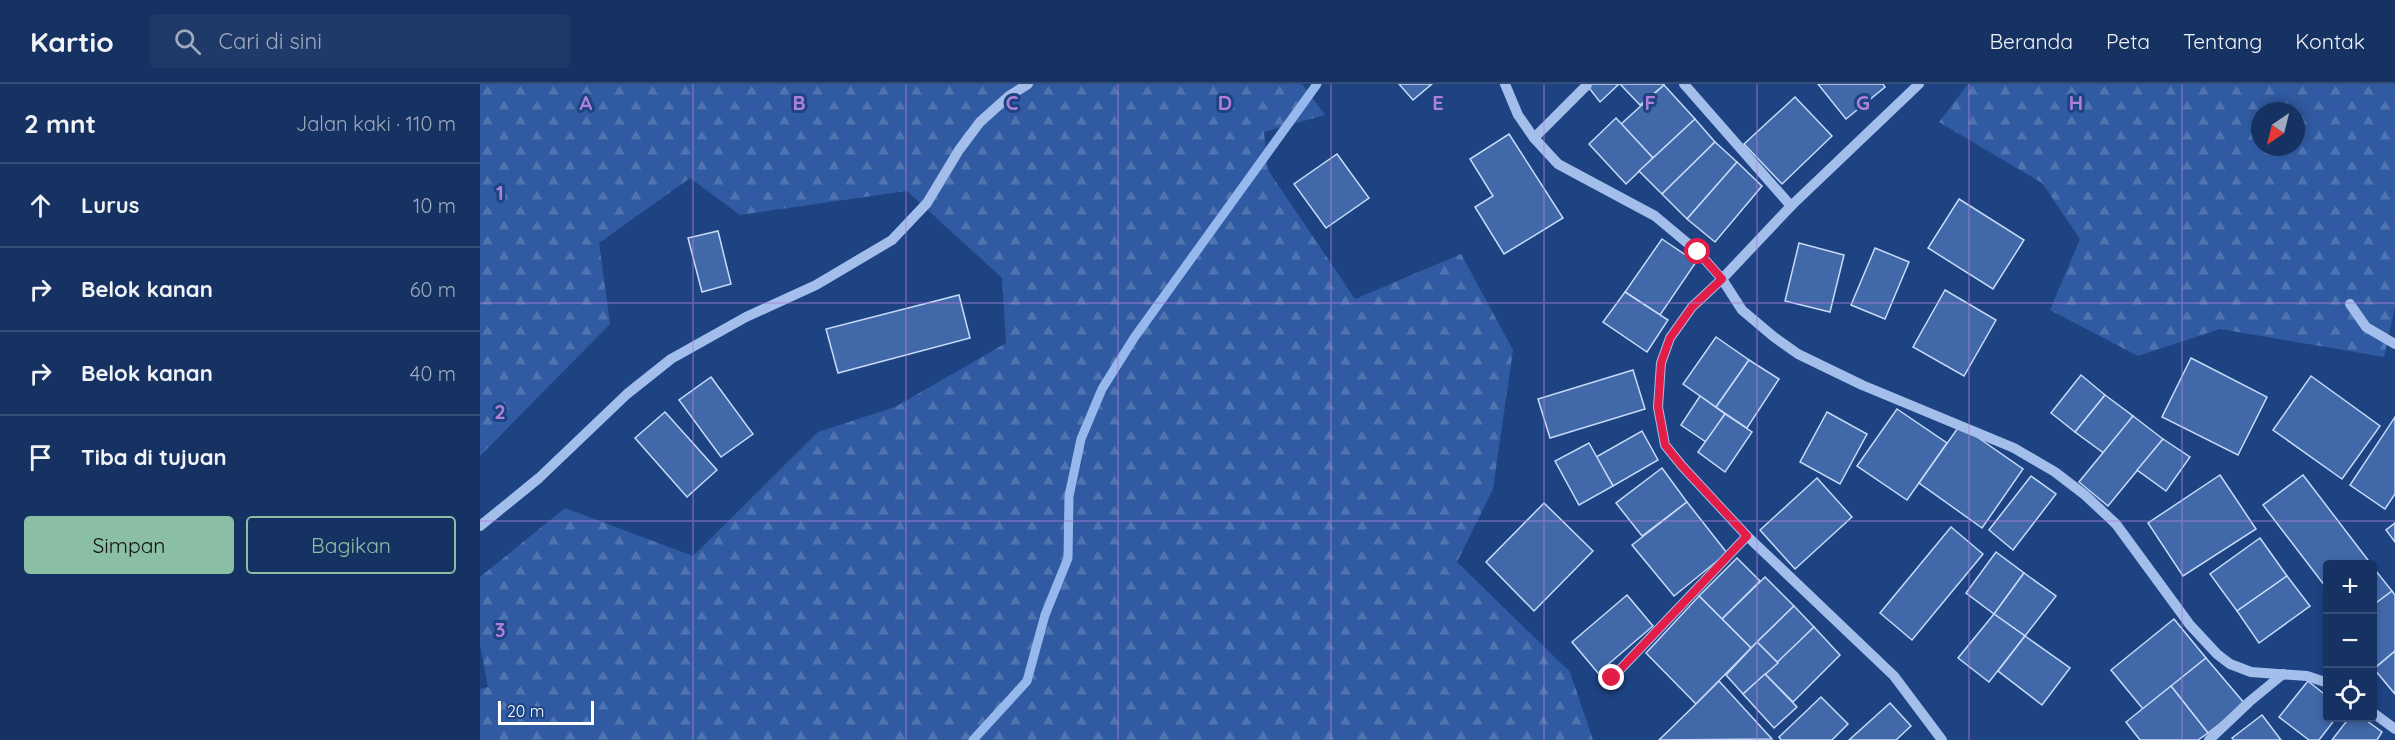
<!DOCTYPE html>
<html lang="id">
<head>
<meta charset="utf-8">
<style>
  body { margin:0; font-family:Quicksand,sans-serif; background:#1f3a68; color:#f1f3f6 }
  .controls { position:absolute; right:18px; bottom:18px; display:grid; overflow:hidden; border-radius:6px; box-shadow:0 3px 9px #0003 }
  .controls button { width:54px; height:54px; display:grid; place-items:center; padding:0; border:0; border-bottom:2px solid #354d77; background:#163262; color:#f1f3f6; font:30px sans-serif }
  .compass { position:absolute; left:1771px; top:18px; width:54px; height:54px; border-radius:50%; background:#163262; box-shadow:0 3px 9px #0003; rotate:215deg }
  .scale { position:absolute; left:18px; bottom:15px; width:96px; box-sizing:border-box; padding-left:6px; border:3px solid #fff; border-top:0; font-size:16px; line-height:21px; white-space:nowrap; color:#fff; -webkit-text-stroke:4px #1d4383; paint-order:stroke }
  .stop { position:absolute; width:18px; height:18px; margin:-14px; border:4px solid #e11d48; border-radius:50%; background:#fff }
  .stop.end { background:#e11d48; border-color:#fff; box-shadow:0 2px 6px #0008 }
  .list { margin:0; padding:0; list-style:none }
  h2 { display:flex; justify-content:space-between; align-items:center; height:78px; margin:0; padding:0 24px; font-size:26px }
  h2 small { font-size:20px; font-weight:400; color:#9eaabe }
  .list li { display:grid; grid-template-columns:39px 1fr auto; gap:18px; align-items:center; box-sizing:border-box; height:84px; padding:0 24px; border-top:2px solid #354d77 }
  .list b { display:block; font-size:22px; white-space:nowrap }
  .list em { font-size:20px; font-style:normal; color:#9eaabe }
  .actions { display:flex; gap:12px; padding:18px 24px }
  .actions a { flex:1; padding:14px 0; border:2px solid #8abfa5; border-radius:6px; text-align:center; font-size:21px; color:#8abfa5 }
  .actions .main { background:#8abfa5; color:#111 }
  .icon { flex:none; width:33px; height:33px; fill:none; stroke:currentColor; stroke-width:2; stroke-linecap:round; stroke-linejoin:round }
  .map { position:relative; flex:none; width:1915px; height:656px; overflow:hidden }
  header { display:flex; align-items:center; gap:36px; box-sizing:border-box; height:84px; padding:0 30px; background:#163262; border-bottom:2px solid #354d77 }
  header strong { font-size:28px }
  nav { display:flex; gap:33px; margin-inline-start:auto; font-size:21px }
  .search { width:420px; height:54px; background:#1f3a68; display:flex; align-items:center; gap:15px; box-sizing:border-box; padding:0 21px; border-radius:6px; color:#9eaabe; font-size:22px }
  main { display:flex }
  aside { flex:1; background:#163262 }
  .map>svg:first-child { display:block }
  .forest { fill:url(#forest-firs); fill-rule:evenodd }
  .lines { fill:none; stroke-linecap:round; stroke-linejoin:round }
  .stream { stroke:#96b8ec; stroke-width:9 }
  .building { fill:#4169aa; stroke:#c7daf8; stroke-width:1.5 }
  .minor { stroke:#a3beea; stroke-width:10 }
  .route { stroke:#e11d48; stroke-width:8 }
  .grid { fill:none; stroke:#b080d9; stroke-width:1.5; stroke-opacity:0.55 }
  .grid-label { font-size:20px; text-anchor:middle; font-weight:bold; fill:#b080d9; stroke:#1d4383; stroke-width:6; stroke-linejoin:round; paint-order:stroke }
</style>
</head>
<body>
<header>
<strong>Kartio</strong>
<div class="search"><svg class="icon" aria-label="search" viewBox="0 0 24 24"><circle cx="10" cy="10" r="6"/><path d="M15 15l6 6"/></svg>Cari di sini</div>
<nav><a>Beranda</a><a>Peta</a><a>Tentang</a><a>Kontak</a></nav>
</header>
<main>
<aside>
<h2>2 mnt<small>Jalan kaki · 110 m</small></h2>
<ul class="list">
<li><svg class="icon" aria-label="ahead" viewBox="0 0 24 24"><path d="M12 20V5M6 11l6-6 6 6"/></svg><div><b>Lurus</b></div><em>10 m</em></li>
<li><svg class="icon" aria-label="right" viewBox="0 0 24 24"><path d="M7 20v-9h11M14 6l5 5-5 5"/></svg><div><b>Belok kanan</b></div><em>60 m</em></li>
<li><svg class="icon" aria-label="right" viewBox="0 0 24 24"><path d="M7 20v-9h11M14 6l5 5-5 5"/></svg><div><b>Belok kanan</b></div><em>40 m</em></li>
<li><svg class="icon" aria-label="arrive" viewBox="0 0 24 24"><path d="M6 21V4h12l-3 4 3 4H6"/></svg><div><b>Tiba di tujuan</b></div></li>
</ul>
<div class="actions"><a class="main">Simpan</a><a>Bagikan</a></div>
</aside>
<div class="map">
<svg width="1915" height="656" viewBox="0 0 1915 656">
  <defs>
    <pattern id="forest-firs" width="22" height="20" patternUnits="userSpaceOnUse" patternTransform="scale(1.5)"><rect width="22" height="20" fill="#305ba2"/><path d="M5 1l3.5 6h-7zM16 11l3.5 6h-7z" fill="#4f74b0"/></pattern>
  </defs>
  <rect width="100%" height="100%" fill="#1d4383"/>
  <!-- forest -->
  <g class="forest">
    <polygon points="0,0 822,0 845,31 784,48 788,86 875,215 981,170 1033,266 1013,405 977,478 1090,588 1113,656 0,656 0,605 8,603 0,561 0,493 85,424 213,472 338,348 415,323 526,259 522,194 427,107 260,131 210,94 119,159 130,240 0,372"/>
    <path d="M 1488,0 L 1915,0 L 1915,223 L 1904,273 L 1740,245 L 1658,272 L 1570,226 L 1600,155 L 1562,99 L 1459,38 ZM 1780,27 L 1816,27 L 1816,63 L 1780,63 Z"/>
  </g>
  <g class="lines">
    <!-- stream -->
    <polyline class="stream" points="493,656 547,597 565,531 588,474 589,412 601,355 622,305 654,254 837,0"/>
  </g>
  <!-- building -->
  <g class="building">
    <polygon points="919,0 952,0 933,16"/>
    <polygon points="1106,0 1139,0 1120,18"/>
    <polygon points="1140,0 1183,0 1184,1 1160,21"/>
    <polygon points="1338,0 1403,0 1405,3 1366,35"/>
    <polygon points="1184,1 1215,35 1173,74 1141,40"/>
    <polygon points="1315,13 1352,52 1302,100 1264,60"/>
    <polygon points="1136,34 1173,74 1146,100 1109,60"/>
    <polygon points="1215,35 1235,58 1182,110 1159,87"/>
    <polygon points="1029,50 1083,134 1024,170 995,123 1013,112 990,75"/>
    <polygon points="1235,58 1257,78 1207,135 1182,110"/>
    <polygon points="857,70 889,114 846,144 814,100"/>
    <polygon points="1257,78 1282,102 1235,158 1207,135"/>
    <polygon points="1479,115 1544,156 1513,205 1448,164"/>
    <polygon points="238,147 251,200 222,208 208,154"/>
    <polygon points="1182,155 1216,178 1180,231 1145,208"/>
    <polygon points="1319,159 1364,171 1350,228 1305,217"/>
    <polygon points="1395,164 1429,178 1405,235 1371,221"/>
    <polygon points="1465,206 1516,236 1484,292 1433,263"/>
    <polygon points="1145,208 1188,236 1167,268 1123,238"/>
    <polygon points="479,211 490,254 358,289 346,245"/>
    <polygon points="1236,253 1269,276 1236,323 1203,300"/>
    <polygon points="1711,274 1787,313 1758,371 1682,333"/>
    <polygon points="1269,276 1299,295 1267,344 1236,323"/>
    <polygon points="1153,286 1165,325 1070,354 1058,315"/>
    <polygon points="1601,291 1625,311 1595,348 1571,329"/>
    <polygon points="1831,292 1900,342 1862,395 1793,346"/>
    <polygon points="231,293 273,350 241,373 199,316"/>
    <polygon points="1625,311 1653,332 1625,370 1595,348"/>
    <polygon points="1220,312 1245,330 1226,358 1201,341"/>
    <polygon points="1417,325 1467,359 1427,416 1377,382"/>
    <polygon points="185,328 237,386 207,413 155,354"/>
    <polygon points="1347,328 1387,350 1360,400 1320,378"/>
    <polygon points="1245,330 1272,348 1245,388 1218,368"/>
    <polygon points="1653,332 1683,355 1628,422 1599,398"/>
    <polygon points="1915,333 1915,410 1905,425 1870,401"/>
    <polygon points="1480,341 1543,385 1502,444 1439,399"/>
    <polygon points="1162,347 1178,376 1133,402 1116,373"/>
    <polygon points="1683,355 1710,373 1686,407 1657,386"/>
    <polygon points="1109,359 1133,402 1099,421 1075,377"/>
    <polygon points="1182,384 1207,418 1162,452 1136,419"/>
    <polygon points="1740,391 1776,445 1703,492 1668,439"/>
    <polygon points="1823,391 1891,480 1848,480 1848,506 1783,421"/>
    <polygon points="1551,392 1576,410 1533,466 1509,446"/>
    <polygon points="1337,394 1372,433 1315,485 1280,446"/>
    <polygon points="1207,418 1247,469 1194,512 1152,461"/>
    <polygon points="1064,419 1113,467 1054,527 1006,478"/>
    <polygon points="1915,439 1915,458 1906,446"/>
    <polygon points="1471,443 1503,470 1432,556 1400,529"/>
    <polygon points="1780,454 1807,492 1757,527 1730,490"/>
    <polygon points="1516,468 1544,489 1514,530 1486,509"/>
    <polygon points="1257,474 1280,497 1242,535 1219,512"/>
    <polygon points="1892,482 1912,507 1892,522"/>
    <polygon points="1544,489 1576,512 1545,552 1514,530"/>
    <polygon points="1807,492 1830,522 1779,559 1757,527"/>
    <polygon points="1285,493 1314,522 1271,564 1242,535"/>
    <polygon points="1912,507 1915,511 1915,567 1892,586 1892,522"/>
    <polygon points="1147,511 1173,542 1118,589 1092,558"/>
    <polygon points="1219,512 1271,564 1216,620 1166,569"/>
    <polygon points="1314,522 1334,543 1298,579 1277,558"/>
    <polygon points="1514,530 1545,552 1509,598 1478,574"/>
    <polygon points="1694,535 1726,574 1663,625 1631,586"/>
    <polygon points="1334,543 1360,571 1313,618 1285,590"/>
    <polygon points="1545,552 1590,584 1562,621 1518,587"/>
    <polygon points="1277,558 1298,579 1263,610 1246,591"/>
    <polygon points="1915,567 1915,610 1894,585"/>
    <polygon points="1726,574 1765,620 1728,649 1691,602"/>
    <polygon points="1285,590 1317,623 1294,644 1263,610"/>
    <polygon points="1239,597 1292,655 1179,656 1216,620"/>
    <polygon points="1828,597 1848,613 1848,634 1856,634 1839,656 1829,656 1799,633"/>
    <polygon points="1691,602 1728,649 1718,656 1660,656 1646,638"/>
    <polygon points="1341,613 1368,640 1352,656 1301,656 1299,653"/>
    <polygon points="1410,619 1431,642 1416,656 1369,656"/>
    <polygon points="1782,631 1801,656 1754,656 1752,654"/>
    <polygon points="1869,634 1883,634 1902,648 1897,656 1852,656"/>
  </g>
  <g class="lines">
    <!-- minor -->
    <g class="minor">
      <polyline points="1025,0 1038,31 1054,54 1078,80 1175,132 1218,168 1242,195 1212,223 1190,254 1181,279 1178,323 1185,361 1202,382 1267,452 1414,592 1462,656"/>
      <polyline points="1204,0 1311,122"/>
      <polyline points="1439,0 1311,122 1242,195 1262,226 1294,253 1318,270 1382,301 1534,364 1575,388 1605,411 1636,440 1710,541 1737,570 1750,580 1771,588 1827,592 1848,599"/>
      <polyline points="1054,54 1107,1"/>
      <polyline points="1870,220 1886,243 1915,260"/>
      <polyline points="0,442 59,394 147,310 191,275 266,233 336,201 412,156 447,119 479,66 500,38 529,12 548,0"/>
      <polyline points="1132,594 1267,452"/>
      <polyline points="1892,628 1915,645"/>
      <polyline points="1729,656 1769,618 1803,590"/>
    </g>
  </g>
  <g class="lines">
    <!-- route -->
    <polyline class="route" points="1132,594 1267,452 1202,382 1185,361 1178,323 1181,279 1190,254 1212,223 1242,195 1218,168"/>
  </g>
  <!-- grid -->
  <path class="grid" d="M 213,0 L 213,656M 426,0 L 426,656M 638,0 L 638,656M 851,0 L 851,656M 1064,0 L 1064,656M 1277,0 L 1277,656M 1489,0 L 1489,656M 1702,0 L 1702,656M 0,219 L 1915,219M 0,437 L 1915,437"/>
  <g class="grid-label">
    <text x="106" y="26">A</text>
    <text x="319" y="26">B</text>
    <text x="532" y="26">C</text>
    <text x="745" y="26">D</text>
    <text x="958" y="26">E</text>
    <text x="1170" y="26">F</text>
    <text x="1383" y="26">G</text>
    <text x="1596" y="26">H</text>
    <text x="20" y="116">1</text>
    <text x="20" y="335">2</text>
    <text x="20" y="553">3</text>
  </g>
</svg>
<div class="controls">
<button>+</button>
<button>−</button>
<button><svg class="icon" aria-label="locate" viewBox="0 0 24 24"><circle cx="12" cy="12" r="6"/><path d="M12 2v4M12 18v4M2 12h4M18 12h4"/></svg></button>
</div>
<svg class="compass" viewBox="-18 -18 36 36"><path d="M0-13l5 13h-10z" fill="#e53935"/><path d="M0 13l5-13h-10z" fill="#9eaabe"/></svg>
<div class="scale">20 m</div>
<div class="stop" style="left:1218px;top:168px"></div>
<div class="stop end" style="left:1132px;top:594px"></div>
</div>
</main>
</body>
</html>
